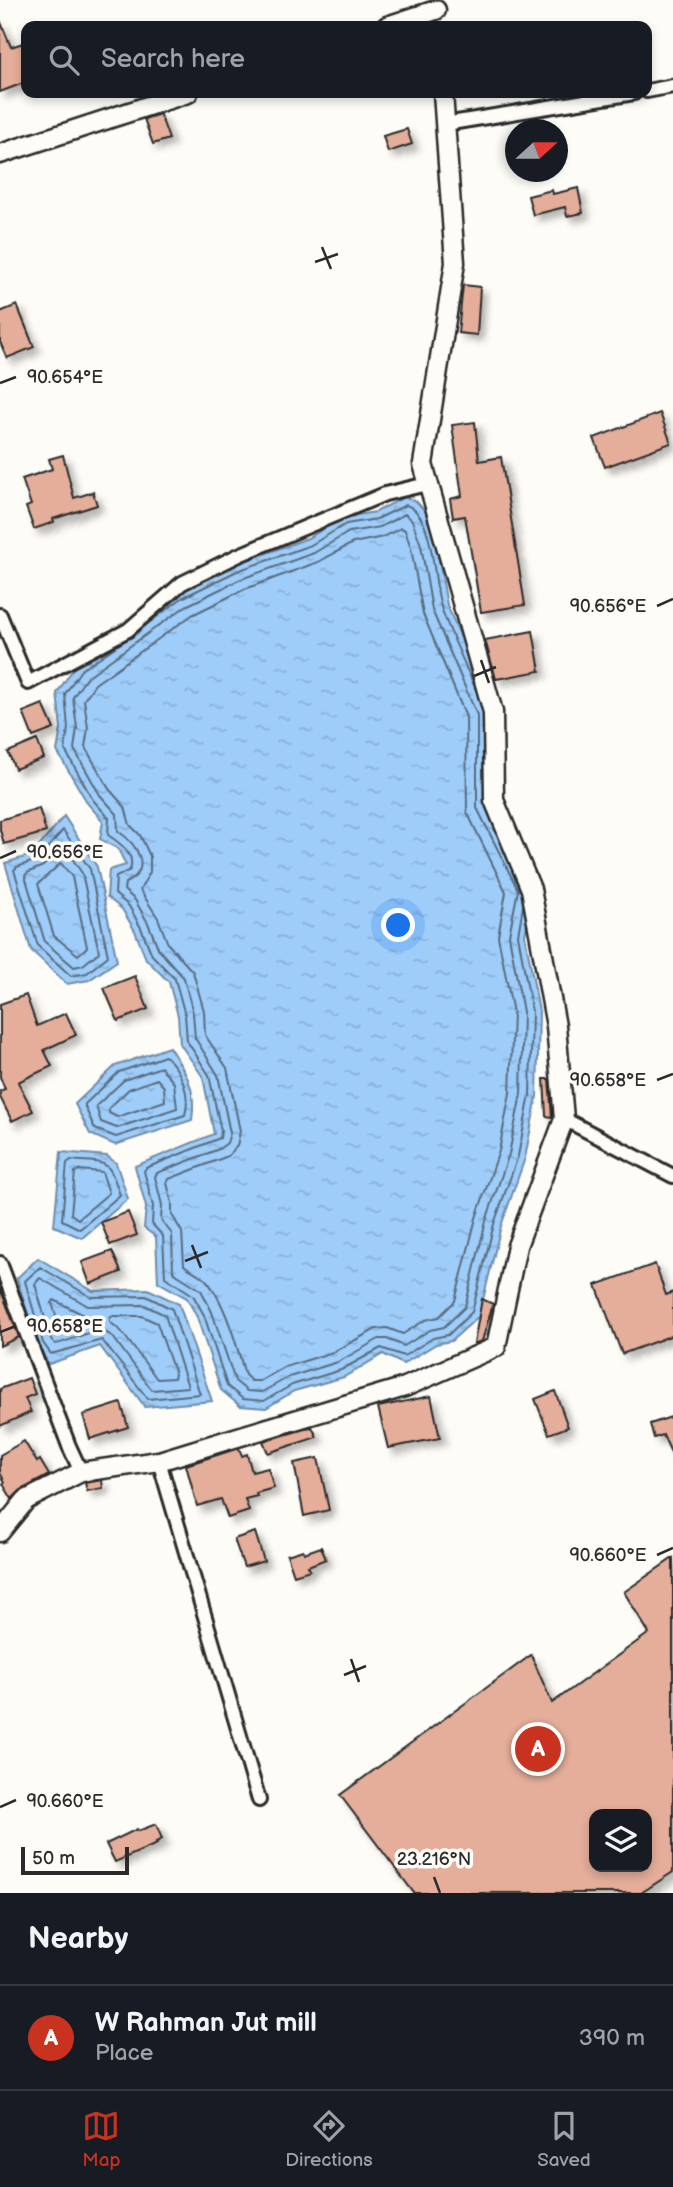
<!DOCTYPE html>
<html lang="en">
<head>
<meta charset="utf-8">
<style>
  body { margin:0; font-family:"Balsamiq Sans",sans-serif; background:#242831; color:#f1f3f6 }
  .controls { position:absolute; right:21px; bottom:21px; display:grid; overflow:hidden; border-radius:14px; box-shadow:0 4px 10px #0003 }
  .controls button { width:63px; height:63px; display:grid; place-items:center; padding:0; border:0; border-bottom:2px solid #363941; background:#171b24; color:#f1f3f6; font:35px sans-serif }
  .compass { position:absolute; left:505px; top:119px; width:63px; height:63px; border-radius:50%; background:#171b24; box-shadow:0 4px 10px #0003; rotate:69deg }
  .scale { position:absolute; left:21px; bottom:18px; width:108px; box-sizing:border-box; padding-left:7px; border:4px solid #2b2b2b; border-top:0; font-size:19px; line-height:24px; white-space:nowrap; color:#2b2b2b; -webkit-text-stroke:5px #fdfcf7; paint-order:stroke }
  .you { position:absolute; left:399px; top:926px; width:24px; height:24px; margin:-18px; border:5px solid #fff; border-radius:50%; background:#1a73e8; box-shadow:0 0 0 10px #1a73e833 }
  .badge { display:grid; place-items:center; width:46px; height:46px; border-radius:50%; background:#c8321e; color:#fff; font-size:23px; font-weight:700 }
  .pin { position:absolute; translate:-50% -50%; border:4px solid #fff; box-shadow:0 2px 7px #0006 }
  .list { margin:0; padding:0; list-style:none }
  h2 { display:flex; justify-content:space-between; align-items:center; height:91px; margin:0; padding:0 28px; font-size:30px }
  h2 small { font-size:23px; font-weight:400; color:#9ea1a6 }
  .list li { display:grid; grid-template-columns:46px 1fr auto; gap:21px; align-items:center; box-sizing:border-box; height:105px; padding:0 28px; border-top:2px solid #363941 }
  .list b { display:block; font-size:26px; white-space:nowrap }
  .list p { margin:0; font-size:23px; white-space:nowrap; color:#9ea1a6 }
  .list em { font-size:23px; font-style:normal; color:#9ea1a6 }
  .icon { flex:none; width:38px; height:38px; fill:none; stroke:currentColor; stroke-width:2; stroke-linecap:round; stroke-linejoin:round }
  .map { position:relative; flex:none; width:673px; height:1893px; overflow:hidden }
  .search { position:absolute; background:#171b24; box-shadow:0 4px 10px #0003; left:21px; right:21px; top:21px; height:77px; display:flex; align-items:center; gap:18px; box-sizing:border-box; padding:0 24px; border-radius:14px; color:#9ea1a6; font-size:26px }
  .sheet { height:196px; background:#171b24 }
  nav { display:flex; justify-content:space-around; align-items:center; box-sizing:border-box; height:98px; border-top:2px solid #363941; background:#171b24; font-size:19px; color:#9ea1a6 }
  nav a { display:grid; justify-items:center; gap:4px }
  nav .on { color:#c8321e }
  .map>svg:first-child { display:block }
  .water { fill:url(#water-ripples); stroke:#708ca7; stroke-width:2 }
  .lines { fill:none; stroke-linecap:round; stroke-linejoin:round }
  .shore { stroke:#596c7e; stroke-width:2 }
  .building { fill:#e4ae9a; stroke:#2b2b2b; stroke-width:2; fill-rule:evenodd; filter:url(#shadow) }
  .street-casing { stroke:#2b2b2b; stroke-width:18 }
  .secondary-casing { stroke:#2b2b2b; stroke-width:23 }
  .street { stroke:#fdfcf7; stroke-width:12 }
  .secondary { stroke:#fdfcf7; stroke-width:18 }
  .ticks { fill:none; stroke:#2b2b2b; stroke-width:2.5 }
  .ticks-label { font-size:18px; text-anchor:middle; fill:#2b2b2b; stroke:#fdfcf7; stroke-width:7; stroke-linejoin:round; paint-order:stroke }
</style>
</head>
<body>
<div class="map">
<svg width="673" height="1893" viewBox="0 0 673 1893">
  <defs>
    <pattern id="water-ripples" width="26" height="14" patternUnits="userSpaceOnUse" patternTransform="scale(1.75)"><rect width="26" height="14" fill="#9ecdfa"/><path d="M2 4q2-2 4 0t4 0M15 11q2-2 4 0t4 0" fill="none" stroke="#88b0d6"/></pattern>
    <filter id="shadow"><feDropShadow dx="6" dy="6" stdDeviation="3.5" flood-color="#0004"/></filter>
  </defs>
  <rect width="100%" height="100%" fill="#fdfcf7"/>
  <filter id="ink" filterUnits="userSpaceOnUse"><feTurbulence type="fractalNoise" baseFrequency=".0143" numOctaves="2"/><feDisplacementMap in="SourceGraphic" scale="14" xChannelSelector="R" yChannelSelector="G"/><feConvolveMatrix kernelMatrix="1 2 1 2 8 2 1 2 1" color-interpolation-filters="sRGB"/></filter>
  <g filter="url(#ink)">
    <!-- water -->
    <g class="water">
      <polygon points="404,497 416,501 426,512 436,542 447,605 493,712 493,806 534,888 525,935 539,1011 537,1096 525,1158 501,1226 479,1316 451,1341 436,1344 403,1364 383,1354 344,1377 294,1391 266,1408 240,1406 221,1390 197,1317 187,1298 158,1282 156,1237 144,1228 146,1207 135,1166 214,1134 203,1077 180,1044 178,1016 169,982 146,959 135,931 122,909 107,897 109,870 126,865 118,849 100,839 103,821 88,804 57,751 61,728 57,693 75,666 178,592 234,565 308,538 344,517 376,512"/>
      <polygon points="64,816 97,867 117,961 89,980 67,984 31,950 5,863 32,855"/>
      <path d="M 169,1047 C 186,1072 197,1089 192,1120 L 115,1145 L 90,1134 L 75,1104 L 115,1066 Z"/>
      <polygon points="61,1152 107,1156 116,1163 128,1199 82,1238 54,1226"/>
      <polygon points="38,1258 93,1291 148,1289 179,1304 212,1401 145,1407 100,1346 49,1364 37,1346 17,1278"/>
    </g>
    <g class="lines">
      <!-- shore -->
      <g class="shore">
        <path d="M 405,514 L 412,520 L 421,545 L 432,610 L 477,715 L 477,808 L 518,890 L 509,935 L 523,1012 L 521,1094 L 509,1154 L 486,1221 L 465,1307 L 444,1327 L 430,1330 L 404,1346 L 387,1339 L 379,1339 L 338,1362 L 289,1377 L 262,1392 L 247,1391 L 235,1381 L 212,1312 L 201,1290 L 173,1272 L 172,1234 L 161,1220 L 162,1205 L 155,1177 L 157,1173 L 219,1149 L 227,1143 L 230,1133 L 218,1075 L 195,1038 L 193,1013 L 184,978 L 159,950 L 148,923 L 135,900 L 124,890 L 125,883 C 154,870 137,844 118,831 L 117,814 L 100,795 L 74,749 L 77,728 L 73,697 L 87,677 L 186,606 L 241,579 L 314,553 L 349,532 L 380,527 Z"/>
        <path d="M 401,528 L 405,530 L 411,548 L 423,614 L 466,717 L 467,812 L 506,892 L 498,936 L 513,1013 L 510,1093 L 499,1151 L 476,1218 L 455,1301 L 439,1317 L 425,1320 L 403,1334 L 387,1328 L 376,1329 L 333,1352 L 285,1367 L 260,1381 L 251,1381 L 245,1375 C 238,1349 225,1302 207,1281 C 201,1274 191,1271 184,1265 L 182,1232 L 172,1215 L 172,1203 L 167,1183 L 169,1179 L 228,1156 L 237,1146 L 240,1131 L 227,1068 L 205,1035 L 204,1011 L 193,972 L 168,944 L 158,918 L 140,890 L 150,872 L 150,856 L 140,835 L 130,825 L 125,807 L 109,789 L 85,747 L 88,728 L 84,700 L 95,684 L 192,615 L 245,589 L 318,562 L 353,543 L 383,537 Z"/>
        <path d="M 142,628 L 182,598 L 237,571 L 311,545 L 346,524 L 377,519 L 406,505 C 436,515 432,583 442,610 C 452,637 465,664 476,690"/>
        <path d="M 124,641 L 81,670 L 65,694 L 68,728 L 65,750 L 93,800 L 109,818 L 108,835 C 120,843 136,854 130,870 L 116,877 L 115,894 L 129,906 L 141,928 L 152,955 L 175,979 L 185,1015 L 187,1041 L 209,1075 L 221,1131 L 220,1138 L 146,1168 L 144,1171 L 153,1206 L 152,1224 L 163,1236 L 165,1277 L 193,1295 L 204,1315 L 227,1386 L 243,1399 L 264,1401 L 292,1385 L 341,1370 L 381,1348 L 404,1356 L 433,1338 L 448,1335 L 472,1312 L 494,1224 L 518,1156 L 530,1095 L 532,1012 L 518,935 L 523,906"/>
        <polygon points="63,830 90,869 108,956 87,973 71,976 38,946 14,870 17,867 37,860"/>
        <polygon points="63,845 82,873 99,952 83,965 74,967 45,942 25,876 27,873 43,866"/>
        <polygon points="61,863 72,877 87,947 78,955 54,936 38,884"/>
        <path d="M 165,1056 C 181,1069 191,1095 185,1115 L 116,1137 L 95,1129 L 85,1107 L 85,1104 L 119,1072 Z"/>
        <polygon points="161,1067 174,1083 177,1108 117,1128 101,1122 96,1106 124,1080"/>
        <polygon points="157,1079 164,1087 165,1101 117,1117 109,1113 109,1108 129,1089"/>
        <path d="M 71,1160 C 109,1164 107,1157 120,1195 L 80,1229 L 62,1220 L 67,1163 Z"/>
        <polygon points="79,1170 102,1172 109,1193 78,1219 71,1214 75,1172"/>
        <polygon points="40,1267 91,1297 146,1296 172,1309 200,1394 148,1399 102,1340 51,1354 43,1343 25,1281"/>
        <path d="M 40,1278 L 88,1306 L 144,1305 L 165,1315 L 188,1387 L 152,1390 L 113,1337 C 96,1322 74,1342 55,1344 L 51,1339 L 35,1284 Z"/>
        <polygon points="54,1300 88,1317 89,1321 61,1331 52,1303"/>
        <polygon points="113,1316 142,1316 157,1323 175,1374 174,1378 157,1379 121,1331 110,1322 110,1318"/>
      </g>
    </g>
    <!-- building -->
    <g class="building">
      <polygon points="0,20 11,47 26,42 26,82 0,92"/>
      <polygon points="160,114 169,139 153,144 144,119"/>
      <polygon points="407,129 412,144 388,152 383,136"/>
      <polygon points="578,188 583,213 567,216 565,207 533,215 528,196 552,190 553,194"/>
      <polygon points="463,285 480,287 477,335 458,333"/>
      <polygon points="17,305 34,347 7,358 0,342 0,312"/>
      <polygon points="660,413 671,443 605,467 594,438"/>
      <polygon points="475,422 479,461 501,457 525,605 481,612 465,516 453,518 450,499 462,496 452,425"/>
      <polygon points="63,455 74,498 93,492 97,505 53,519 54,522 34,529 26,507 31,505 22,479 52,469 49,459"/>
      <polygon points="533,631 540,671 496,679 485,640"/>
      <polygon points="43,704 54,729 33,737 23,712"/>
      <polygon points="37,740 44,758 15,769 8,752"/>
      <polygon points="39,808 46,832 4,844 0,830 0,820"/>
      <polygon points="135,976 148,1009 118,1021 104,988"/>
      <polygon points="26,995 37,1026 66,1013 76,1035 44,1050 52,1066 18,1082 33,1111 12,1121 0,1097 0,1091 5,1089 0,1077 0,1004"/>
      <polygon points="544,1079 549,1079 552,1117 546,1116"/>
      <polygon points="128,1212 137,1235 110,1245 101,1222"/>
      <polygon points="112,1251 121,1272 90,1284 82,1262"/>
      <polygon points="655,1264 666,1295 673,1292 673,1335 622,1354 596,1285"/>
      <polygon points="0,1288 19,1337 0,1346"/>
      <polygon points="482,1299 493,1304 482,1341 476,1343 474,1343"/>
      <polygon points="29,1378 35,1394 25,1398 31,1412 0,1426 0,1389"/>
      <polygon points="555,1391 568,1427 549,1434 535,1399"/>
      <polygon points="431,1396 440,1438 388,1448 378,1407"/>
      <polygon points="121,1403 128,1427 90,1439 83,1415"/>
      <polygon points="671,1417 673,1424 673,1457 663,1435 654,1438 650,1424"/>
      <polygon points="312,1427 317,1437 268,1453 263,1441"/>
      <polygon points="24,1441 37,1462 40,1460 49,1475 21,1490 12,1499 3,1484 5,1482 0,1473 0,1455"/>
      <polygon points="239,1448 242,1456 247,1454 252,1472 268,1468 274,1488 256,1493 257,1496 245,1499 249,1511 228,1518 221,1499 197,1506 186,1465"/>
      <polygon points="318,1458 329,1510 304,1516 294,1463"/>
      <polygon points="102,1480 103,1488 87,1491 85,1483"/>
      <polygon points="255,1532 264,1561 244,1567 234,1539"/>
      <polygon points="321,1547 326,1559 308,1566 310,1570 294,1575 287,1555 303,1550 304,1553"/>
      <path d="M 673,1558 L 673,1872 L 641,1893 L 414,1893 L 340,1795 L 531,1655 L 552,1703 L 649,1633 L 624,1592 ZM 594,1814 L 647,1814 L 647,1867 L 594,1867 Z"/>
      <polygon points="156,1824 162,1839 156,1842 157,1844 115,1862 106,1844 137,1829 138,1831"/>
    </g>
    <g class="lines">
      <defs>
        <g id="street">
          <polyline points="647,91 673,86"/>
          <polyline points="445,124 634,93"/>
          <polyline points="0,615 28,683 128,630 182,583 239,555 385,494 427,484"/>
          <polyline points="564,1119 673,1176"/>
          <polyline points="0,1263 69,1446 81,1472"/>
          <polyline points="159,1461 259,1800"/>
        </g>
        <g id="secondary">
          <polyline points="387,26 436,10"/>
          <polyline points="0,154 188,93"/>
          <polyline points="0,1532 26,1500 81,1472 159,1461 221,1442 405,1387 496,1347 517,1246 564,1119 556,1026 531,889 494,800 493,712 423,464 455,263 443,93"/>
        </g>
      </defs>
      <!-- street casing -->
      <use href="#street" class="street-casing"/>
      <!-- secondary casing -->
      <use href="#secondary" class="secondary-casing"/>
      <!-- street -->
      <use href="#street" class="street"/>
      <!-- secondary -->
      <use href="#secondary" class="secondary"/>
    </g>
  </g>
  <!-- ticks -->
  <path class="ticks" d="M 322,247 L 331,269M 315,262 L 338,254M 0,383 L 16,377M 657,606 L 673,599M 481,660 L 489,683M 474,676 L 496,667M 0,858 L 16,851M 657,1080 L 673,1074M 192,1245 L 201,1268M 185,1261 L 208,1252M 0,1332 L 16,1326M 657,1555 L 673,1548M 351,1659 L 359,1682M 344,1675 L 366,1666M 0,1807 L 16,1800M 434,1877 L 440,1893"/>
  <g class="ticks-label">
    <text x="65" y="383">90.654°E</text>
    <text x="608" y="612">90.656°E</text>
    <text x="65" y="858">90.656°E</text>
    <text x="608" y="1086">90.658°E</text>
    <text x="65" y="1332">90.658°E</text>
    <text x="608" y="1561">90.660°E</text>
    <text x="65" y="1807">90.660°E</text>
    <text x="434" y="1865">23.216°N</text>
  </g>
</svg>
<div class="controls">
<button><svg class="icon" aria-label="layers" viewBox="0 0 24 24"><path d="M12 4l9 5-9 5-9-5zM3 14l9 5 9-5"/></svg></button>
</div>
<svg class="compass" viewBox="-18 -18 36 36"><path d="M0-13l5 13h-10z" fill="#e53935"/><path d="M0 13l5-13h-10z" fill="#9ea1a6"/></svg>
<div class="scale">50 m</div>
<div class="you"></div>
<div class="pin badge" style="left:538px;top:1749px">A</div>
<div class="search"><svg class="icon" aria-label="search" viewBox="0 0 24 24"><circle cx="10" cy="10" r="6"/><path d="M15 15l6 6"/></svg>Search here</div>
</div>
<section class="sheet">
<h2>Nearby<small></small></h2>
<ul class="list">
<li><span class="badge">A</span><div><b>W Rahman Jut mill</b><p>Place</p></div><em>390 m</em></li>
</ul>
</section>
<nav>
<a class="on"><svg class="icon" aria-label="map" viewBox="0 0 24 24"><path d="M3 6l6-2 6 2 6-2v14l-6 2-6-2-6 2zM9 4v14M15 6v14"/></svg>Map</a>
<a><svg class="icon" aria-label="directions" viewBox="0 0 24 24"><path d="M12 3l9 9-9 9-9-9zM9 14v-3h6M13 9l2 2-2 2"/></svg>Directions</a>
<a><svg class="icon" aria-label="saved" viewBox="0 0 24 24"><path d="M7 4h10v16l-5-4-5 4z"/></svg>Saved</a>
</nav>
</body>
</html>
